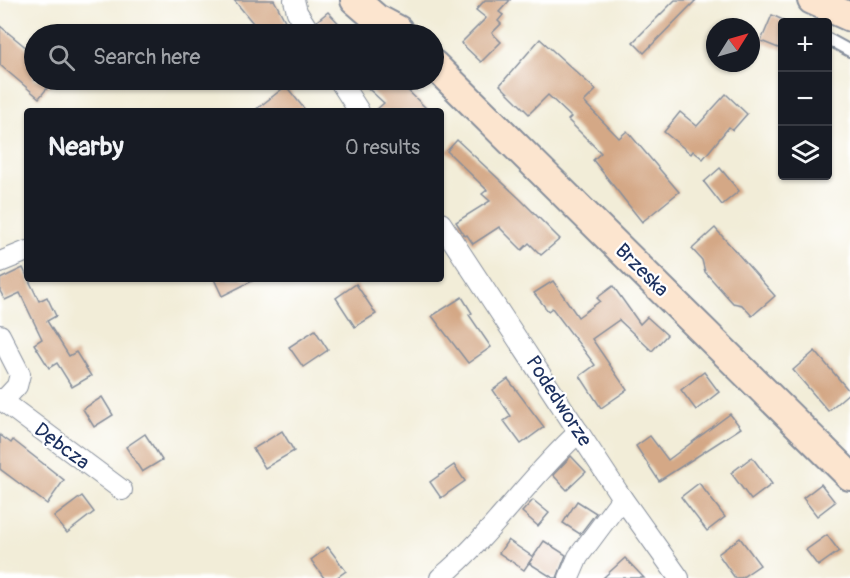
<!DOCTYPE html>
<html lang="en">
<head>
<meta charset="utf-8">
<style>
  body { margin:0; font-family:Pangolin,sans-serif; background:#242831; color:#f1f3f6 }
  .controls { position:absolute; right:18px; top:18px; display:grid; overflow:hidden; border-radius:6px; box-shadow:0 2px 4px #0004 }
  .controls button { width:54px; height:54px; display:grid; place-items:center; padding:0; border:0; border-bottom:2px solid #363941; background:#171b24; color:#f1f3f6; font:30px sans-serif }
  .compass { position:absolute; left:706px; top:18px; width:54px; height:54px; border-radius:50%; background:#171b24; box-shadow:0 2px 4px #0004; rotate:53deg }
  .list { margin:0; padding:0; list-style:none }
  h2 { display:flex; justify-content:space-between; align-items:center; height:78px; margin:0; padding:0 24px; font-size:26px }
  h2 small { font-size:20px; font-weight:400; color:#9ea1a6 }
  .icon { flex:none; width:33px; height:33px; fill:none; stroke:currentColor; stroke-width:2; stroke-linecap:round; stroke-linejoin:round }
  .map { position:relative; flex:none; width:850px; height:578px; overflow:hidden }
  .search { position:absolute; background:#171b24; box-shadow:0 2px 4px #0004; left:24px; top:24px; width:420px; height:66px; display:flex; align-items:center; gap:15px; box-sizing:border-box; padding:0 21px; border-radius:33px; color:#9ea1a6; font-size:22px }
  .panel { position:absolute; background:#171b24; box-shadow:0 2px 4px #0004; left:24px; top:108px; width:420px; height:174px; border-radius:6px }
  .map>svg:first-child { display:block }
  .building { fill:#d4a886 }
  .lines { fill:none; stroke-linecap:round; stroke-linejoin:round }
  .lane-casing { stroke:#868e9b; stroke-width:14 }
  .street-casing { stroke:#868e9b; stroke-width:22 }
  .secondary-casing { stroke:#868e9b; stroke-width:32 }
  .lane { stroke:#fff; stroke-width:10 }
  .street { stroke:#fff; stroke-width:20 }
  .secondary { stroke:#fce5cf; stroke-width:28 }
  .labels { text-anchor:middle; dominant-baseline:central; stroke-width:4.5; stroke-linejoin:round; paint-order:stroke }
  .street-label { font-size:20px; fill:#1b2f5e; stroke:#fff }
</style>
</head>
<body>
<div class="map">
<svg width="850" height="578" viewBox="0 0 850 578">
  <rect width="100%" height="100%" fill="#fff"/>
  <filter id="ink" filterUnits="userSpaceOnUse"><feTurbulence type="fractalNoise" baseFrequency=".0167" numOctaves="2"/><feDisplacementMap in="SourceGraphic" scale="12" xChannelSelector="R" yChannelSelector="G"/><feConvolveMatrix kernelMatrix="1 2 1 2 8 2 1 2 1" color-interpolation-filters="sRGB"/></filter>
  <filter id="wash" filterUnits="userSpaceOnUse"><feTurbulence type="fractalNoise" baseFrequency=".008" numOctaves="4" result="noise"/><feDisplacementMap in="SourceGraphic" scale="24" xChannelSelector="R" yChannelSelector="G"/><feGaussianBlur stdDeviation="1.35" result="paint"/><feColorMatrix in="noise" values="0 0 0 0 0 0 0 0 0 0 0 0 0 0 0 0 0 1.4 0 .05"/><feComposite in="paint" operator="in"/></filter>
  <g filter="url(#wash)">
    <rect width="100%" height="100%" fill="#f2edd8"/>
    <g id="blocks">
      <!-- building -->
      <g class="building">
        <polygon points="234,0 274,0 292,34 262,34"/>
        <polygon points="485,0 510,0 499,12 503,15 498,21 501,24 492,33 501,42 481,62 461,43 486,18 476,10"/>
        <polygon points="675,0 696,0 644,53 633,42"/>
        <polygon points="328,12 349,34 323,34 317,21"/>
        <polygon points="772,15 783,20 783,50 761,41"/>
        <polygon points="0,26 34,54 34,80 54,80 39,98 0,65"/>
        <polygon points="540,39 596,90 584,102 619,138 627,131 679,192 642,222 593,160 601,153 568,120 571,117 548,95 529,114 500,85"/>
        <polygon points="359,80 397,80 429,111 375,111 384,103"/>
        <polygon points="286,86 306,111 254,111"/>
        <polygon points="726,94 747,114 733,130 729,127 703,159 693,151 691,154 664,132 680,112 697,126"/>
        <polygon points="457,140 519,198 560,239 541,255 529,243 522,250 499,227 473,244 467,235 465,236 456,222 490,201 482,194 487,190 447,151"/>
        <polygon points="720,168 739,191 722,205 704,182"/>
        <polygon points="715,228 775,296 752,316 742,305 733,303 705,272 702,260 692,249"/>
        <polygon points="23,268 39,301 47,297 56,316 47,321 69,356 76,352 91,376 72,387 57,363 49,368 34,344 42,339 20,293 5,300 0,291 0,279"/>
        <polygon points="214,279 256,279 222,296"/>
        <polygon points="553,281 578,317 600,301 597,298 613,286 640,324 647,317 667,335 652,351 619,320 592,339 627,390 601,408 580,376 595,365 552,308 548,311 534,293"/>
        <polygon points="356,284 376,314 355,327 336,298"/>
        <polygon points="462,297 472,313 469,315 491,347 468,363 432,316"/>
        <polygon points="315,330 328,350 303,367 289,347"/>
        <polygon points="815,351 850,392 828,411 793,370"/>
        <polygon points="704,372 719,392 696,410 681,390"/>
        <polygon points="508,379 544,427 521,444 504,421 511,416 493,390"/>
        <polygon points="102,397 113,415 94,427 83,409"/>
        <polygon points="730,414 741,428 659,481 636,446 650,436 668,460"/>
        <polygon points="282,431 294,451 265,468 253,449"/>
        <polygon points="145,434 162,460 142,472 126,447"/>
        <polygon points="0,435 11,443 13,440 64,480 47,504 0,469"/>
        <polygon points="571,456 586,472 567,490 553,475"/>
        <polygon points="752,457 772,484 751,500 731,473"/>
        <polygon points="454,465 465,481 441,498 430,482"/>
        <polygon points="699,483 725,517 707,531 681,497"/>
        <polygon points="821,484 835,502 817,516 803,498"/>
        <polygon points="82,496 94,512 67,533 54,517"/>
        <polygon points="533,500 549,513 538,526 522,512"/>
        <polygon points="577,501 596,513 580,534 563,523"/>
        <polygon points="827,535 839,551 818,566 806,550"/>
        <polygon points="740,538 760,565 741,578 735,578 718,554"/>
        <polygon points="508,540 533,557 524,570 499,553"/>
        <polygon points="544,541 566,555 557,578 553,578 529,563"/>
        <polygon points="328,547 346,571 336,578 324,578 311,560"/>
        <polygon points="625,558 644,578 603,578"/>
      </g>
    </g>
  </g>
  <g filter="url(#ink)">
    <use href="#blocks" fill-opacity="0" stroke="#868e9b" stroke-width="1.5"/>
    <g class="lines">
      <defs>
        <polyline id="lane" points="828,39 850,51"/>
        <g id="street">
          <polyline points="294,0 297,12 311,34"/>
          <polyline points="339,80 359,111"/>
          <polyline points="441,223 622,498 679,578"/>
          <polyline points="0,262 27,251"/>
          <polyline points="0,335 20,374 17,386 3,401"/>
          <polyline points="0,399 122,490"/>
          <path d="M 440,578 C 492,535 529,477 579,432"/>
          <polyline points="569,578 578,557 622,498"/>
        </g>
        <g id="secondary">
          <polyline points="355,0 377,19 398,30"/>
          <polyline points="812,0 850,17"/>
          <polyline points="434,65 850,476"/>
        </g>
      </defs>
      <!-- lane casing -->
      <use href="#lane" class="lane-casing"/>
      <!-- street casing -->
      <use href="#street" class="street-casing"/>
      <!-- secondary casing -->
      <use href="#secondary" class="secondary-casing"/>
      <!-- lane -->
      <use href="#lane" class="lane"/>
      <!-- street -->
      <use href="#street" class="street"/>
      <!-- secondary -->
      <use href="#secondary" class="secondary"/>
    </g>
  </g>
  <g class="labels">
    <!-- street labels -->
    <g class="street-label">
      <text transform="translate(642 270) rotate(45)">Brzeska</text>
      <text transform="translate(559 401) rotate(57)">Podedworze</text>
      <text transform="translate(62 446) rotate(37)">Dębcza</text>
    </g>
  </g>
</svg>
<div class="controls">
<button>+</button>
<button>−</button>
<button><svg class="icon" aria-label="layers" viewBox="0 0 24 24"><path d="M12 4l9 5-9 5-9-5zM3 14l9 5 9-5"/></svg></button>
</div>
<svg class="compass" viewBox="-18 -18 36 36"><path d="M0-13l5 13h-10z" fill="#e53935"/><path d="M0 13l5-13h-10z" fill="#9ea1a6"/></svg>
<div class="search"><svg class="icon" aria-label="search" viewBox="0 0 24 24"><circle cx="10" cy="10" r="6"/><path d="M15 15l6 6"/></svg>Search here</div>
<section class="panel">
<h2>Nearby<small>0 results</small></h2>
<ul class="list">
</ul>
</section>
</div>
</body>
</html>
